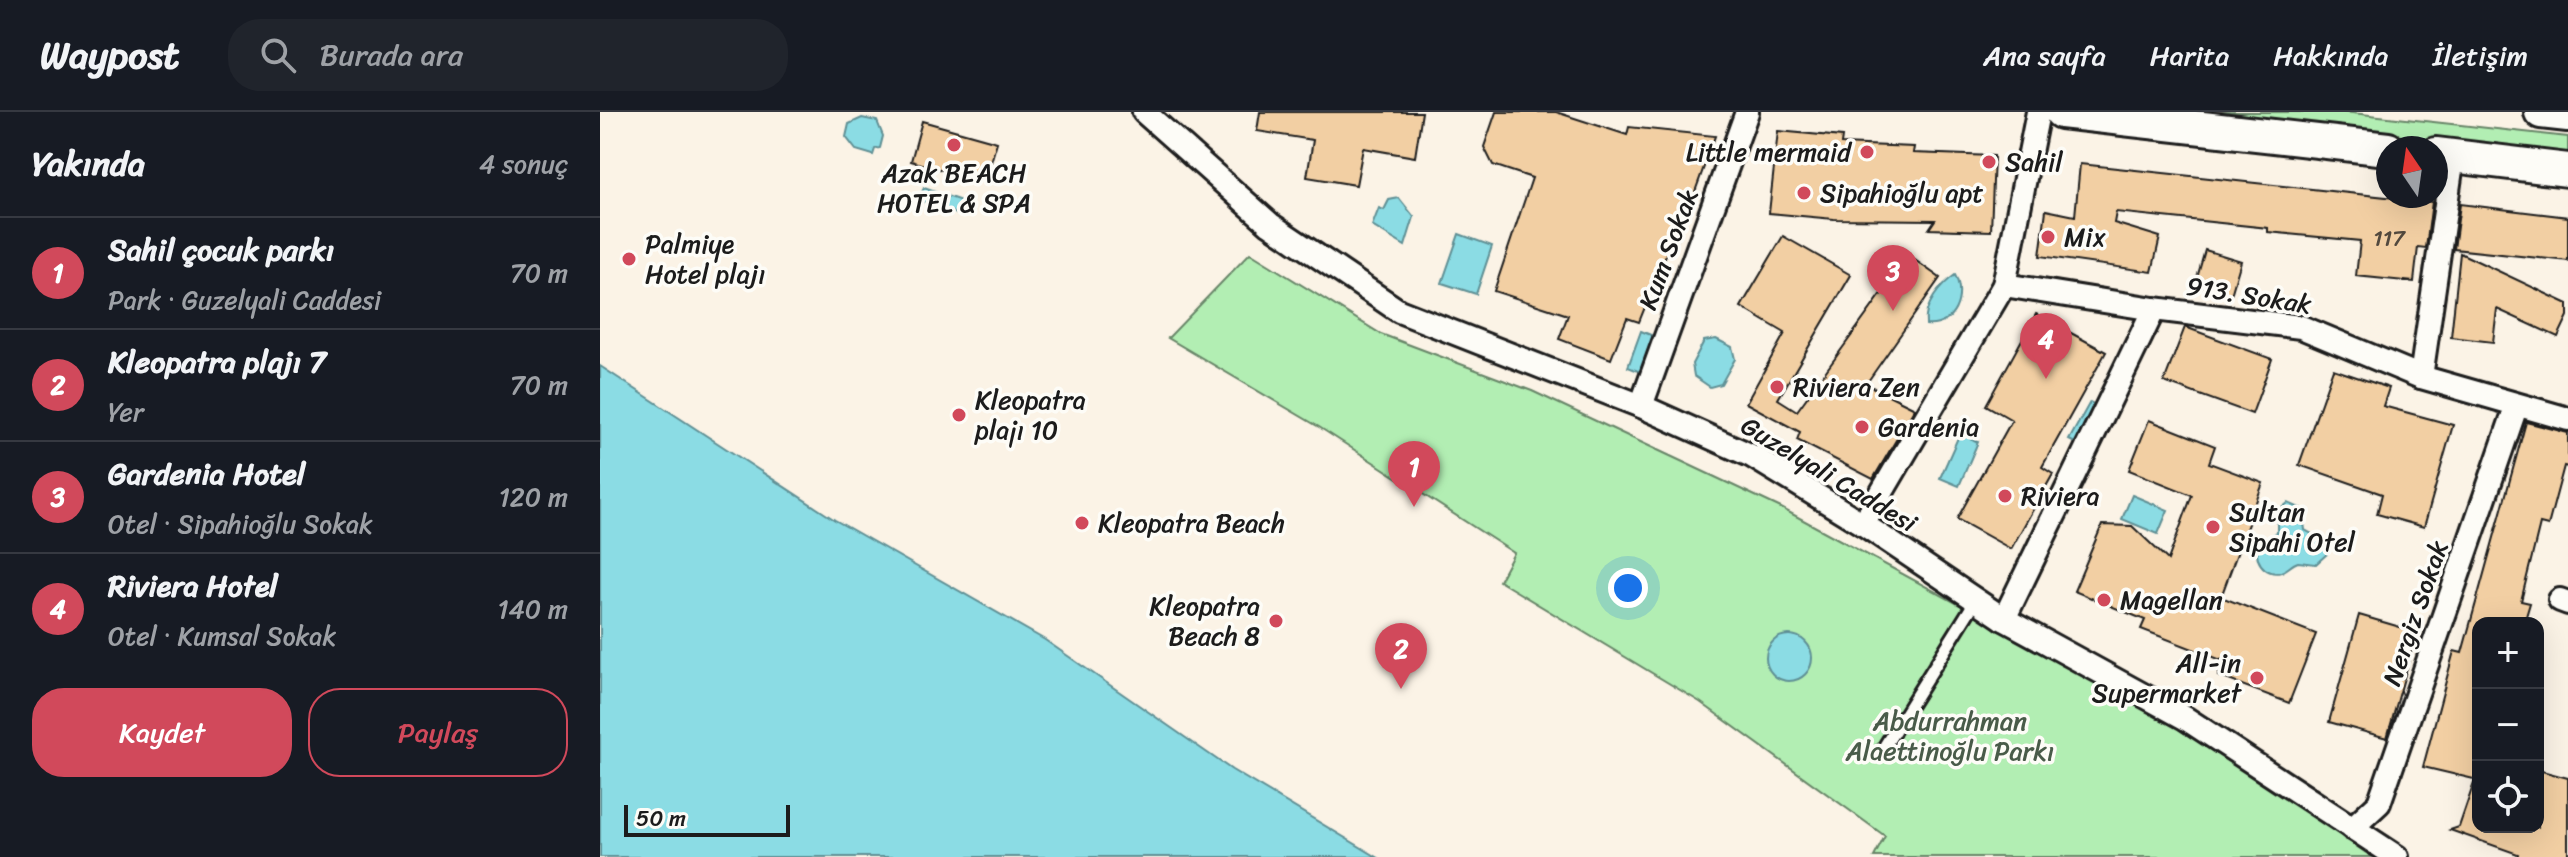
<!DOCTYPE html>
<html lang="tr">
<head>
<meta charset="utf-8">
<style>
  body { margin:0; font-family:Sriracha,sans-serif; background:#20242c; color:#f1f3f6 }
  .controls { position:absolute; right:24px; bottom:24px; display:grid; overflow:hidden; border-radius:16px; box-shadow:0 8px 32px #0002 }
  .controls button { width:72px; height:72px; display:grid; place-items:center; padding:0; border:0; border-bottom:2px solid #363941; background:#171b24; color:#f1f3f6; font:40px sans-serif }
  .compass { position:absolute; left:1776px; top:24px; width:72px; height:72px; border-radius:50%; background:#171b24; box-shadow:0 8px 32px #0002; rotate:347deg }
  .scale { position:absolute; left:24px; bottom:20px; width:166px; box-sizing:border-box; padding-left:8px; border:4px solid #1c1c1c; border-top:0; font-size:22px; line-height:28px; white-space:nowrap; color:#1c1c1c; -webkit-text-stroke:6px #fdfcf7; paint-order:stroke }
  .you { position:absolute; left:1028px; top:476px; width:28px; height:28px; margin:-20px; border:6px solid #fff; border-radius:50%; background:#1a73e8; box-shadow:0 0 0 12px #1a73e833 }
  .badge { display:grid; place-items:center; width:52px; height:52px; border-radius:50%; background:#d1495b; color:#fff; font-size:26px; font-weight:700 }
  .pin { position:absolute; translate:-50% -66px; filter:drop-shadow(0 2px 4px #0008) }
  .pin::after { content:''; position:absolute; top:42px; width:28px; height:24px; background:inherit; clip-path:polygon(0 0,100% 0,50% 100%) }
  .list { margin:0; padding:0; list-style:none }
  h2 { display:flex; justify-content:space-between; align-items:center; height:104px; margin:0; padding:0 32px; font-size:34px }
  h2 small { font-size:26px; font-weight:400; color:#9ea1a6 }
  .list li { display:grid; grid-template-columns:52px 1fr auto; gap:24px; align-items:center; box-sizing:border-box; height:112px; padding:0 32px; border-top:2px solid #363941 }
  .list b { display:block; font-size:30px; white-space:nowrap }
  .list p { margin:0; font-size:26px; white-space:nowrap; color:#9ea1a6 }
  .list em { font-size:26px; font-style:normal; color:#9ea1a6 }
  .actions { display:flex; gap:16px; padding:24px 32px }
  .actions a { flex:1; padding:18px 0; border:2px solid #d1495b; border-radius:32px; text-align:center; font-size:28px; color:#d1495b }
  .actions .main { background:#d1495b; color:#fff }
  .icon { flex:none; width:44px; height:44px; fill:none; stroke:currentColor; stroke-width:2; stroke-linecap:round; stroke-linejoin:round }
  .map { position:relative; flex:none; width:1968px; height:745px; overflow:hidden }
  header { display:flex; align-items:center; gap:48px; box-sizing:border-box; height:112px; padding:0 40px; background:#171b24; border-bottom:2px solid #363941 }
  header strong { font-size:38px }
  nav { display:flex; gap:44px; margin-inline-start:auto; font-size:28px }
  .search { width:560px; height:72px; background:#20242c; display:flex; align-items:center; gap:20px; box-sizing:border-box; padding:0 28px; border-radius:32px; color:#9ea1a6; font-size:30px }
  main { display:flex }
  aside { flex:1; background:#171b24 }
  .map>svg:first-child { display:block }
  .green { fill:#b2eeb3; stroke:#678568; stroke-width:2 }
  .water { fill:#8bdce4; stroke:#5f8f94; stroke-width:2 }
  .building { fill:#f2cfa3; stroke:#1c1c1c; stroke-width:2 }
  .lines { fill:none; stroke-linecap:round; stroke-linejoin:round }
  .lane-casing { stroke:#1c1c1c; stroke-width:17 }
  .street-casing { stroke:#1c1c1c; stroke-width:28 }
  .secondary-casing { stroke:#1c1c1c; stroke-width:38 }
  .lane { stroke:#fdfcf7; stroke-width:11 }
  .street { stroke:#fdfcf7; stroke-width:22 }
  .secondary { stroke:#fdfcf7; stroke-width:32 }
  .poi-dot { fill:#d1495b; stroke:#fdfcf7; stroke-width:3 }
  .labels { text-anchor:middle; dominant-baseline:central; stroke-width:7; stroke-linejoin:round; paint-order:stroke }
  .number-label { font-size:22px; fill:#52493e }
  .poi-label { font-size:26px; fill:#1c1c1c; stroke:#fdfcf7; text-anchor:start }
  .street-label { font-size:26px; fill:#1c1c1c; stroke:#fdfcf7 }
  .park-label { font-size:26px; fill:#495b49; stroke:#fdfcf7 }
</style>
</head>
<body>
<header>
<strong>Waypost</strong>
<div class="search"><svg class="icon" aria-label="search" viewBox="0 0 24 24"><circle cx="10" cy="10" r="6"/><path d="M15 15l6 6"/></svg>Burada ara</div>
<nav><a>Ana sayfa</a><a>Harita</a><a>Hakkında</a><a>İletişim</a></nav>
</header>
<main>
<aside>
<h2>Yakında<small>4 sonuç</small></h2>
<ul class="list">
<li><span class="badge">1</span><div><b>Sahil çocuk parkı</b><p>Park · Guzelyali Caddesi</p></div><em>70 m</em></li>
<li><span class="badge">2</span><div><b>Kleopatra plajı 7</b><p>Yer</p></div><em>70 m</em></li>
<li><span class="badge">3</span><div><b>Gardenia Hotel</b><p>Otel · Sipahioğlu Sokak</p></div><em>120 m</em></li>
<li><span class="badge">4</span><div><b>Riviera Hotel</b><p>Otel · Kumsal Sokak</p></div><em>140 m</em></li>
</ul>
<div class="actions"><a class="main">Kaydet</a><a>Paylaş</a></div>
</aside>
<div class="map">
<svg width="1968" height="745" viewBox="0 0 1968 745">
  <rect width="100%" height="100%" fill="#fbf3e6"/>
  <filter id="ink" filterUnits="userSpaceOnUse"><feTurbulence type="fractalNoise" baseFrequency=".0125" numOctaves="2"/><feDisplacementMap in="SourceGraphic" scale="16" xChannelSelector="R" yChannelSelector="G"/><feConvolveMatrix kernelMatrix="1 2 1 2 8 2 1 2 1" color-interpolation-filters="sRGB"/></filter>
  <g filter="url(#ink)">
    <!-- green -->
    <g class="green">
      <polygon points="1564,0 1743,0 1968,25 1968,44"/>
      <polygon points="650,141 781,222 932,279 1181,396 1581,613 1772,745 1274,745 1285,724 1100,590 899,469 914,441 719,315 568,226"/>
    </g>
    <!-- water -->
    <g class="water">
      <polygon points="262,6 277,9 283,24 280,36 275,37 273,43 256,38 246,25 249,12"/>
      <polygon points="324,76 364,90 357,102 318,88"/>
      <polygon points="799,86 814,105 805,134 772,114 779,96 784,98 789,88"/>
      <polygon points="859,122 892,134 876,182 842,171"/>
      <path d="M 1355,163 C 1366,184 1355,216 1326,213 C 1323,193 1341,173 1355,163 Z"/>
      <polygon points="1041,219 1056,225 1043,261 1028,255"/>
      <polygon points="1116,227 1132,235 1135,247 1121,272 1110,275 1094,264 1092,252 1104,229"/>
      <polygon points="0,254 235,408 445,528 632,658 777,745 0,745"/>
      <polygon points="1490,290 1506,299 1485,336 1469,328"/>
      <polygon points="1360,321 1378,330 1359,374 1340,366"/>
      <polygon points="1532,383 1568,398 1558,422 1522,407"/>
      <path d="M 1688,391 L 1702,397 L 1705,418 L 1723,428 L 1727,442 L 1716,452 L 1698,450 C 1691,452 1688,458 1681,460 C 1665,465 1650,445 1661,431 C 1665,426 1672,424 1677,420 L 1677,400 Z"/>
      <circle cx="1189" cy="546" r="23"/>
    </g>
    <!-- building -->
    <g class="building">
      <polygon points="660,0 822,0 815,45 763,36 756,73 707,65 713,28 657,19"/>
      <polygon points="896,0 956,0 1027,23 1029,15 1115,24 1078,127 1073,125 1039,210 1027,206 1011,247 959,227 968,203 894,179 932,66 893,53 884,35"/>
      <polygon points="322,9 397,30 385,70 311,49"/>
      <polygon points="1178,19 1242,25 1241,32 1314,35 1313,41 1394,44 1391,119 1329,117 1335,108 1234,107 1169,101"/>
      <polygon points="1480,52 1832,90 1826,136 1818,135 1814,170 1756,164 1760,129 1668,120 1668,116 1516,100 1514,111 1560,125 1552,160 1440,144 1446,98 1475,104"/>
      <polygon points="1860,92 1968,105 1968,149 1854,137"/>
      <polygon points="1183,124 1251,163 1178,287 1197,299 1309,144 1340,166 1266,272 1315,296 1273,367 1197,328 1200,320 1146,291 1185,221 1141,195"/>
      <polygon points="1605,138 1641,149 1631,183 1595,173"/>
      <polygon points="1860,141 1968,192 1968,204 1958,225 1897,197 1893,230 1851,225"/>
      <polygon points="1436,202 1506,240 1442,355 1453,362 1411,437 1357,407 1412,308 1386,293"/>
      <polygon points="1585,215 1672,247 1652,302 1564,270"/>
      <polygon points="1733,257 1789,276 1783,294 1853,313 1824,415 1777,402 1782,382 1699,353"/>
      <polygon points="1549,308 1615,334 1609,351 1663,371 1621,485 1716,522 1689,591 1618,564 1624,549 1541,517 1545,508 1474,479 1502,413 1532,414 1568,448 1592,383 1529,358"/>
      <polygon points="1926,310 1968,321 1968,355 1964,354 1948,414 1940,412 1921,489 1930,491 1924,511 1878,511 1878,668 1823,655 1854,539 1862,541"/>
      <polygon points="1759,503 1817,520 1787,626 1729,610"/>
      <polygon points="1938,658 1968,666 1968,745 1917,745 1918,742 1850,718 1859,715 1875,668 1878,715 1938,715"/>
    </g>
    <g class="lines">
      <defs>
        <polyline id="lane" points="1281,640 1376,488"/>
        <g id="street">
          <polyline points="544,0 670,112 799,199 1041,294 1152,344 1263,412 1404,507 1585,606 1797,745"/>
          <polyline points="1404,173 1554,197 1701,215 1821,265 1968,307"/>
          <polyline points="1821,265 1853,44"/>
          <polyline points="1041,294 1147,0"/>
          <polyline points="1263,412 1404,173 1438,0"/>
          <polyline points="1960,488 1968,491"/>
          <polyline points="1404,507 1554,197"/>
          <polyline points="1752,716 1779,691 1916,295"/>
        </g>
        <g id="secondary">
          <polyline points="1461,0 1788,37"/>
          <polyline points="1941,0 1968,3"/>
          <polyline points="1836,42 1968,58"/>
        </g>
      </defs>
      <!-- lane casing -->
      <use href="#lane" class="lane-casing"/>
      <!-- street casing -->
      <use href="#street" class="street-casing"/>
      <!-- secondary casing -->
      <use href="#secondary" class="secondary-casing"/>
      <!-- lane -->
      <use href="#lane" class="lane"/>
      <!-- street -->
      <use href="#street" class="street"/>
      <!-- secondary -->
      <use href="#secondary" class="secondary"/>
    </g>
  </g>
  <!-- markers -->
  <g class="poi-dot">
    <circle cx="354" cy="33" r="8"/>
    <circle cx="1267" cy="40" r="8"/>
    <circle cx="1389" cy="50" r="8"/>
    <circle cx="1204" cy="81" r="8"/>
    <circle cx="1448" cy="125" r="8"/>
    <circle cx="29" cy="147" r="8"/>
    <circle cx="1177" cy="275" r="8"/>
    <circle cx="359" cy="303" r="8"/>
    <circle cx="1262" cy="315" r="8"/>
    <circle cx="1405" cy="384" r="8"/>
    <circle cx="482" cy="411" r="8"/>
    <circle cx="1613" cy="415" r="8"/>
    <circle cx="1504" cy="488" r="8"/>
    <circle cx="676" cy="509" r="8"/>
    <circle cx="1657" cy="566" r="8"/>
  </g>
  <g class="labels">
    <!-- number labels -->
    <g class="number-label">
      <text x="1789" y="126">117</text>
    </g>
    <!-- poi labels -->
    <g class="poi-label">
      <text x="1251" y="40" text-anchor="end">Little mermaid</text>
      <text x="1405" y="50">Sahil</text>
      <text x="354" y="61" text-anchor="middle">Azak BEACH<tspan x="354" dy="30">HOTEL &amp; SPA</tspan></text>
      <text x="1220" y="81">Sipahioğlu apt</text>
      <text x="1464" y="125">Mix</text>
      <text x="45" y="132">Palmiye<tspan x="45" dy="30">Hotel plajı</tspan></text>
      <text x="1193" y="275">Riviera Zen</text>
      <text x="375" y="288">Kleopatra<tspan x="375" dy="30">plajı 10</tspan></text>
      <text x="1278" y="315">Gardenia</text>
      <text x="1421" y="384">Riviera</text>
      <text x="1629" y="400">Sultan<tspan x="1629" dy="30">Sipahi Otel</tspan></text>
      <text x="498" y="411">Kleopatra Beach</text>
      <text x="1520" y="488">Magellan</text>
      <text x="660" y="494" text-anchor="end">Kleopatra<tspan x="660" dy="30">Beach 8</tspan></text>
      <text x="1641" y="551" text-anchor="end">All-in<tspan x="1641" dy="30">Supermarket</tspan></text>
    </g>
    <!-- street labels -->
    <g class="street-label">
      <text transform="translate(1068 137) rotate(-70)">Kum Sokak</text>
      <text transform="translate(1649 183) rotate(9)">913. Sokak</text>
      <text transform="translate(1229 362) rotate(31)">Guzelyali Caddesi</text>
      <text transform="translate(1815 501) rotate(-71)">Nergiz Sokak</text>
    </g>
    <!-- park labels -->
    <g class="park-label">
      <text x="1350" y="609">Abdurrahman<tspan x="1350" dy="30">Alaettinoğlu Parkı</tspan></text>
    </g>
  </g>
</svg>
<div class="controls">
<button>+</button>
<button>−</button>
<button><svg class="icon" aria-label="locate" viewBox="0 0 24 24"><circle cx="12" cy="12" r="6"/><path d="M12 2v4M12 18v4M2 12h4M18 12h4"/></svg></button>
</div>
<svg class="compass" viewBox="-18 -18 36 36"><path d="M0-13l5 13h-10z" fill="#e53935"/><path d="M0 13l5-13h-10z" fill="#9ea1a6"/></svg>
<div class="scale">50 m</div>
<div class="you"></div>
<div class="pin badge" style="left:814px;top:395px">1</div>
<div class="pin badge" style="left:801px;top:577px">2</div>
<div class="pin badge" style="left:1293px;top:199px">3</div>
<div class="pin badge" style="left:1446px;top:267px">4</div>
</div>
</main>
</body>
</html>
